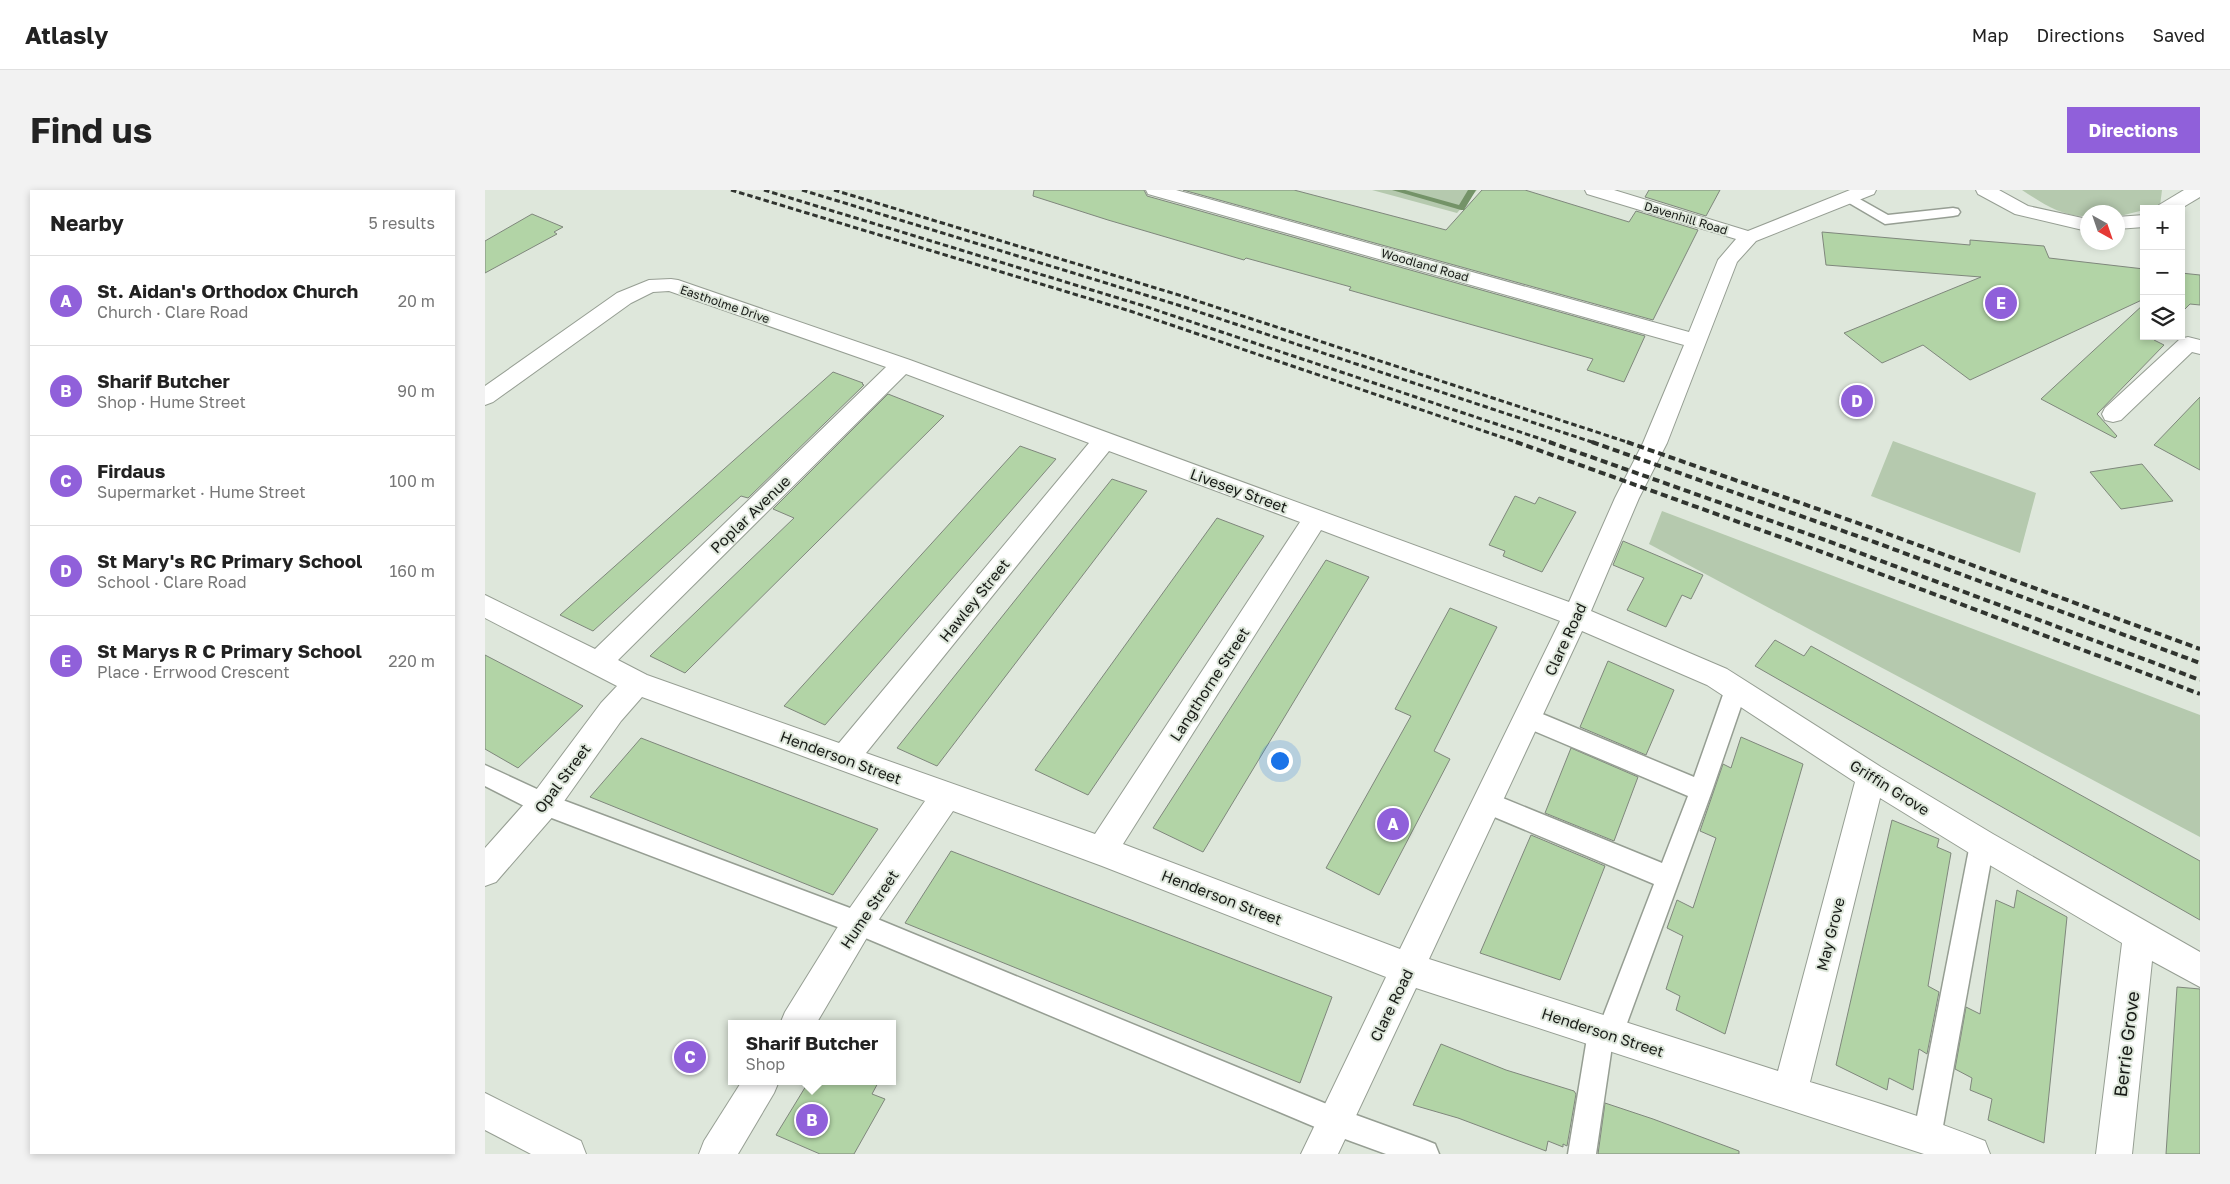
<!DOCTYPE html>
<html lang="en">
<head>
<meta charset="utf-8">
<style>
  body { margin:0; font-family:"Golos Text",sans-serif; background:#f2f2f2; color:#222 }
  .controls { position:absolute; right:15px; top:15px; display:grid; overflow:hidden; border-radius:0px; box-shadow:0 2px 8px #0003 }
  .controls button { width:45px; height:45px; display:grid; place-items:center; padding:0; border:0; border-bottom:1px solid #e0e0e0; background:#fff; color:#222; font:25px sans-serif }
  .compass { position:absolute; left:1595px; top:15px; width:45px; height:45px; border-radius:50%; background:#fff; box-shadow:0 2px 8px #0003; rotate:140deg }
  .you { position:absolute; left:794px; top:570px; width:18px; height:18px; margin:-12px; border:4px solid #fff; border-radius:50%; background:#1a73e8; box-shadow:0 0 0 8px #1a73e833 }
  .badge { display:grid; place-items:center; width:32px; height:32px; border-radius:50%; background:#9060da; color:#fff; font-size:16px; font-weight:700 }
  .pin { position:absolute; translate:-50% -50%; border:2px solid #fff; box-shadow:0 1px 5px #0006 }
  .popup { position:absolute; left:243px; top:830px; width:168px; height:65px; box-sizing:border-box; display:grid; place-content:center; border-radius:0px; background:#fff; filter:drop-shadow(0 1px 4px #0005); font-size:16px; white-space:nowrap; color:#767676 }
  .popup b { font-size:19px; color:#222 }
  .popup::after { content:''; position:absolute; left:50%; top:100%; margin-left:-10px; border:10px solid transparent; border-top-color:#fff }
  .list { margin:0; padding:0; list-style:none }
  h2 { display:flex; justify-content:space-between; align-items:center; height:65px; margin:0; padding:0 20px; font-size:21px }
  h2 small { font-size:16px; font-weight:400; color:#767676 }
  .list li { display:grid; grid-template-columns:32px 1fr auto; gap:15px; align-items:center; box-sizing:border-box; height:90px; padding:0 20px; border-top:1px solid #e0e0e0 }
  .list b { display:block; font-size:19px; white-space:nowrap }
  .list p { margin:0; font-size:16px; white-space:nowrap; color:#767676 }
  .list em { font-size:16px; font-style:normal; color:#767676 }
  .icon { flex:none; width:28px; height:28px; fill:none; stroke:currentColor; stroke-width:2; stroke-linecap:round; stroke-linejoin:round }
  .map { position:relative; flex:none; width:1715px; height:964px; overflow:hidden; border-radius:0px }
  header { display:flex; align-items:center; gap:30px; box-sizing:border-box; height:70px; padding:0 25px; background:#fff; border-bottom:1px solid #e0e0e0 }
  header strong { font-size:24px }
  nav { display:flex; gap:28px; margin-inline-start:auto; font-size:18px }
  .intro { display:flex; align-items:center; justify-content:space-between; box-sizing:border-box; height:120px; padding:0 30px }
  h1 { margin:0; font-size:35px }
  .button { padding:12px 22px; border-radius:0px; background:#9060da; color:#fff; font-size:18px; font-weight:700 }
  main { display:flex; gap:30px; padding:0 30px }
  aside { flex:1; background:#fff; border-radius:0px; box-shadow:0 2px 8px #0003 }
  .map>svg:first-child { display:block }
  .green { fill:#b5c9ae }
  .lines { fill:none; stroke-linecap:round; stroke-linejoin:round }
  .stream { fill:#749368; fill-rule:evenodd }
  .building { fill:#b2d4a6; stroke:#7f877c }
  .service-casing { stroke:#969e93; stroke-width:3 }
  .minor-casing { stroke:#969e93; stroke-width:2 }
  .trunk-casing { stroke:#969e93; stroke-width:2 }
  .service { fill:#fff; fill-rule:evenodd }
  .minor { fill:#fff; fill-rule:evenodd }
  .trunk { fill:#fff; fill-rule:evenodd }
  .rail-far1 { stroke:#30342f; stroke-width:3; stroke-dasharray:5.5 3; stroke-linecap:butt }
  .rail { stroke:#30342f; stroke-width:4; stroke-dasharray:7 4; stroke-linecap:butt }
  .labels { text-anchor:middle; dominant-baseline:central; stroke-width:4; stroke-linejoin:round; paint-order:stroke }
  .far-street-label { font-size:12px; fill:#171a16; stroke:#dee7db }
  .street-label { font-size:15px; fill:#171a16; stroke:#dee7db }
  .near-street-label { font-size:18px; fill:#171a16; stroke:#dee7db }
</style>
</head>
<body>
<header>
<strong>Atlasly</strong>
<nav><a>Map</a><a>Directions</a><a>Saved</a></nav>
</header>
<div class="intro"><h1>Find us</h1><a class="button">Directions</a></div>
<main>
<aside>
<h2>Nearby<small>5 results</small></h2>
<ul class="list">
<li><span class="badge">A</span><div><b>St. Aidan's Orthodox Church</b><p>Church · Clare Road</p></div><em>20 m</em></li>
<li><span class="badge">B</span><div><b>Sharif Butcher</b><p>Shop · Hume Street</p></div><em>90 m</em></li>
<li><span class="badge">C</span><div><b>Firdaus</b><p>Supermarket · Hume Street</p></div><em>100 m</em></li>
<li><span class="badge">D</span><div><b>St Mary's RC Primary School</b><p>School · Clare Road</p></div><em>160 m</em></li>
<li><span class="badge">E</span><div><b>St Marys R C Primary School</b><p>Place · Errwood Crescent</p></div><em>220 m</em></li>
</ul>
</aside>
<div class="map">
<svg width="1715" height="964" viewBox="0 0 1715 964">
  <rect width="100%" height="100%" fill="#dee7db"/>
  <!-- green -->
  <g class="green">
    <polygon points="887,0 992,0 972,23"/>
    <path d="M 1537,0 L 1677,0 L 1675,16 L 1639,25 L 1633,25 L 1632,22 L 1602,22 L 1602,26 C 1577,27 1557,13 1537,0 Z"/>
    <polygon points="1408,251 1551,303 1535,363 1386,306"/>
    <polygon points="1177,321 1715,525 1715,647 1164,354"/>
  </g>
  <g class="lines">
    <!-- stream -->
    <polygon class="stream" points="907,0 920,0 974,15 983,0 991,0 979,20 976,20"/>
  </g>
  <!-- building -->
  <g class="building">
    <polygon points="549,0 659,0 662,6 1160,146 1139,192 1102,180 1108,169 864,100 866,97 761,68 759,70 623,30 548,6"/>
    <polygon points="698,0 809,0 961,40 997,0 1040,0 1144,32 1151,21 1213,40 1168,130"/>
    <polygon points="1164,0 1235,0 1221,26 1160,7"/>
    <polygon points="47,24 78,37 69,42 72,44 0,83 0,51"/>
    <polygon points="1337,42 1485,55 1485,50 1559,56 1564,68 1659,79 1659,109 1485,190 1438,155 1397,173 1359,143 1496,87 1341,75"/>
    <polygon points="1696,83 1715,85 1715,115 1705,114 1696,123"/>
    <polygon points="1659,114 1659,146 1672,146 1669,150 1679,155 1612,224 1632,246 1630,248 1556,209"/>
    <polygon points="348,182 378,193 377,194 379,195 263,308 256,306 108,441 75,425"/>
    <polygon points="403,204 459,226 200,483 165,466 309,328 288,319"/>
    <polygon points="1715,207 1715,280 1669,255"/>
    <polygon points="535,256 571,269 340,535 299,516"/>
    <polygon points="1657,274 1688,311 1636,319 1605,282"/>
    <polygon points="627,289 662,301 452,576 412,558"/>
    <polygon points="1030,306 1050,314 1054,307 1091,322 1057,382 1018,366 1020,361 1004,355"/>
    <polygon points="732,328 779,346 603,605 550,580"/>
    <polygon points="1138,351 1218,385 1206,409 1197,405 1181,437 1142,420 1159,388 1128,375"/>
    <polygon points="841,370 884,387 718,662 668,638"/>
    <polygon points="965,418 1012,437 949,561 965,569 894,705 841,678 926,526 910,519"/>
    <polygon points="1290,450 1319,466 1326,456 1715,671 1715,730 1270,476"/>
    <polygon points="0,465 98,516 33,578 0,559"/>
    <polygon points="1123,471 1189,500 1161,565 1095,537"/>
    <polygon points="1256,547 1318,574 1240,844 1191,820 1195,806 1181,799 1198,746 1182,738 1192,710 1208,718 1231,648 1215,641 1238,574 1246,578"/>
    <polygon points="156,548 218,572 393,639 348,705 105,607"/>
    <polygon points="1086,558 1153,587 1129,651 1060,623"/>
    <polygon points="1407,630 1454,649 1452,657 1466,663 1443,796 1454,802 1442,864 1434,859 1428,900 1404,888 1402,900 1351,875"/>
    <polygon points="1046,645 1120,676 1075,790 995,763"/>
    <polygon points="466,661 847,807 815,893 420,733"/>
    <polygon points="1532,700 1582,727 1559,953 1503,930 1507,909 1485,900 1487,888 1470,879 1481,817 1495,824 1511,710 1529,718"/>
    <polygon points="1692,797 1715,799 1715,964 1681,964"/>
    <polygon points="956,854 1021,880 1089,901 1091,904 1082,956 1078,954 1078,957 1063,951 1061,961 973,928 928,915"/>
    <polygon points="324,891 394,891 387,904 400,909 369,964 335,964 291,945"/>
    <polygon points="1120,913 1168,929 1254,961 1254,964 1113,964"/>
  </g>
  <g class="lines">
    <defs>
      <g id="service">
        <polygon points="1364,3 1403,25 1468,18 1473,19 1475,22 1473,25 1468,26 1400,34 1359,10 1357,7"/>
        <polygon points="1251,490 1259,492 1262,499 1227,601 1138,844 1134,853 1127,856 1111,964 1083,964 1103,842 1107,833 1117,829 1169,694 995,621 991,613 995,605 1003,602 1177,673 1203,606 1035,535 1032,528 1035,521 1043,518 1209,587 1240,499 1243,492"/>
        <polygon points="0,575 67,606 373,721 849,917 940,950 950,954 954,964 901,964 849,945 371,744 51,622 0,596"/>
        <polygon points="1497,643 1505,646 1509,654 1456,947 1452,957 1442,961 1432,957 1428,947 1485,654 1489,646"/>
      </g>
      <g id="minor">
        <path d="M 661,0 L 691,0 L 1204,142 L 1233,70 L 1251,49 L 1102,4 L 1100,0 L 1129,0 L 1263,41 L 1365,0 L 1391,0 L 1389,4 L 1271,51 L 1252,72 L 1182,253 L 1154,308 L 1106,421 L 1242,479 L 1396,577 L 1508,644 L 1715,762 L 1715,797 L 1667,771 L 1647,964 L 1611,964 L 1637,753 L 1486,664 L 1395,608 L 1325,892 C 1384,910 1443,928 1500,951 L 1505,964 L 1439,964 L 931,798 L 853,964 L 816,964 L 901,787 L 617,676 L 468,621 L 384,744 L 331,834 L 295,834 L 300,822 L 362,722 L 440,611 L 157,507 L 136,531 L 70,624 L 11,692 L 0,696 L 0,658 L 48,604 L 116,513 L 132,496 L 0,428 L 0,405 L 110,459 L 401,177 L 184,101 L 168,102 L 146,113 L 8,212 L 0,215 L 0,196 L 132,103 L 164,90 L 186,89 L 193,90 L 425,170 L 1084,412 L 1130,308 L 1158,253 L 1199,155 L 663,4 ZM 421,184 L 604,253 L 354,553 L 162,485 L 133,470 ZM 624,261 L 815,332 L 610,644 L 381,563 ZM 836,340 L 1075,431 L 915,759 L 638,654 ZM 1097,441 L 1222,495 L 1370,592 L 1293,881 L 944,769 Z"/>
        <polygon points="1491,0 1514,0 1543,16 1602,29 1602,41 1530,24 1493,4"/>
        <polygon points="1699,0 1715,0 1715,7 1695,19 1672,19 1674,15"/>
        <polygon points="1659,25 1659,37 1632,39 1632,27"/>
        <polygon points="1703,147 1715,150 1715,164 1707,162 1636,230 1628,232 1620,230 1617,224 1620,218 1695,149"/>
        <polygon points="257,891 294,891 289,903 253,964 214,964 219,951"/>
      </g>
      <polygon id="trunk" points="0,903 96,951 101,964 46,964 0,940"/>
    </defs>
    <!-- service casing -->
    <use href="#service" class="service-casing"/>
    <!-- minor casing -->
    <use href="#minor" class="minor-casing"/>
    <!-- trunk casing -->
    <use href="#trunk" class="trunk-casing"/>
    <!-- service -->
    <use href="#service" class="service"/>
    <!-- minor -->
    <use href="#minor" class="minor"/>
    <!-- trunk -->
    <use href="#trunk" class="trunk"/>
    <!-- rail-far1 -->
    <g class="rail-far1">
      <polyline points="246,0 645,121 1034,253"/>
      <polyline points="279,0 656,115 1068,253"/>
      <polyline points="317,0 693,115 1110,253"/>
      <polyline points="349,0 697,106 1145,253"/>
    </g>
    <!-- rail -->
    <g class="rail">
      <polyline points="1031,252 1337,362 1715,504"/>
      <polyline points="1064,252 1340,350 1715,490"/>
      <polyline points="1107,252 1392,353 1715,473"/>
      <polyline points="1142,252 1384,337 1715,459"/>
    </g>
  </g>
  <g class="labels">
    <!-- far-street labels -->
    <g class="far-street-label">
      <text transform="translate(1201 28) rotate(17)">Davenhill Road</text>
      <text transform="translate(940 75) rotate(16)">Woodland Road</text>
      <text transform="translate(240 114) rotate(19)">Eastholme Drive</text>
    </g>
    <!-- street labels -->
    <g class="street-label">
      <text transform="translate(754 300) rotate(20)">Livesey Street</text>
      <text transform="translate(265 324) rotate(-44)">Poplar Avenue</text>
      <text transform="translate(489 410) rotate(-51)">Hawley Street</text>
      <text transform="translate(1080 449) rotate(-65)">Clare Road</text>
      <text transform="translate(724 494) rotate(-57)">Langthorne Street</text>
      <text transform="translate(356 567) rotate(20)">Henderson Street</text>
      <text transform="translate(77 588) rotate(-53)">Opal Street</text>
      <text transform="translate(1405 597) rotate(32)">Griffin Grove</text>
      <text transform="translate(737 707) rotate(21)">Henderson Street</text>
      <text transform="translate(384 719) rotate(-56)">Hume Street</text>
      <text transform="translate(1345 744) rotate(-76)">May Grove</text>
      <text transform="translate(906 815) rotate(-64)">Clare Road</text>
      <text transform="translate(1118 842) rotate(18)">Henderson Street</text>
    </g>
    <!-- near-street labels -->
    <g class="near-street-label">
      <text transform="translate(1641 854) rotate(-83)">Berrie Grove</text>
    </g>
  </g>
</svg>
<div class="controls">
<button>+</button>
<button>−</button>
<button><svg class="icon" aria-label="layers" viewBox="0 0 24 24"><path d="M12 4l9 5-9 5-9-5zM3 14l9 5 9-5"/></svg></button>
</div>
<svg class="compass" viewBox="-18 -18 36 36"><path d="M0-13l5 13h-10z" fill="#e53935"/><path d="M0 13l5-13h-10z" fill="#767676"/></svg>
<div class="you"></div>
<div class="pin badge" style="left:908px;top:634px">A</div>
<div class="pin badge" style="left:327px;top:930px">B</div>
<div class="popup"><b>Sharif Butcher</b>Shop</div>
<div class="pin badge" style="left:205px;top:867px">C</div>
<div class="pin badge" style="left:1372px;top:211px">D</div>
<div class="pin badge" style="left:1516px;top:113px">E</div>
</div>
</main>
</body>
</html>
